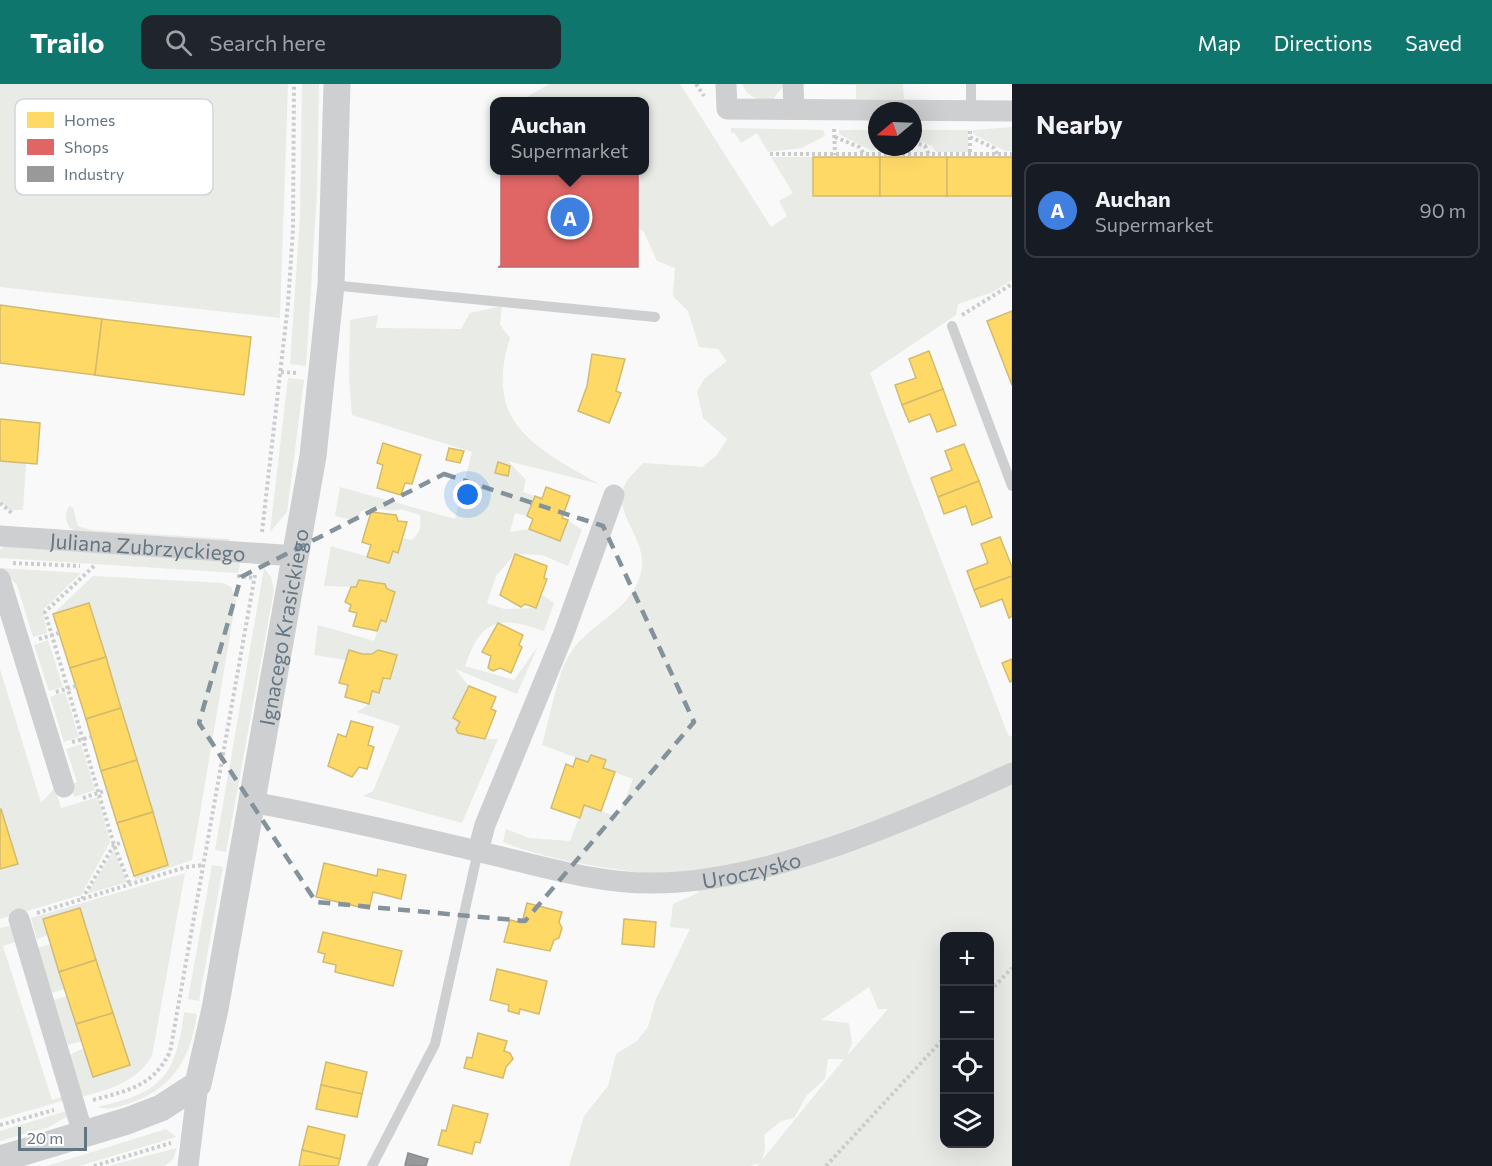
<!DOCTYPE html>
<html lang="en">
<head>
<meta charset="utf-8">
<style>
  body { margin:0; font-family:Commissioner,sans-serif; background:#20242c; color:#f1f3f6 }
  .controls { position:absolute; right:18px; bottom:18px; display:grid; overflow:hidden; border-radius:12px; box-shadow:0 6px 24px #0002 }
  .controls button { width:54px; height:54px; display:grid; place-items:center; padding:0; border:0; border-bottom:2px solid #363941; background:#171b24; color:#f1f3f6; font:30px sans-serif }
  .compass { position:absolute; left:868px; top:18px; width:54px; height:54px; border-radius:50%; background:#171b24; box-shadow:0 6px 24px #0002; rotate:251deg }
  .scale { position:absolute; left:18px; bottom:15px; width:69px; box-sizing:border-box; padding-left:6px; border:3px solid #657683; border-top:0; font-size:16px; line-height:21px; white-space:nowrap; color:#657683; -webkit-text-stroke:4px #fff; paint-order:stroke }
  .you { position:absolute; left:468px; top:411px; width:21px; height:21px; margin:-15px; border:4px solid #fff; border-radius:50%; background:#1a73e8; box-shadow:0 0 0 9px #1a73e833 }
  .badge { display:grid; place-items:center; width:39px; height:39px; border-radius:50%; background:#0f766e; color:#fff; font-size:20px; font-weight:700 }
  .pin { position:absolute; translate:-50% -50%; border:3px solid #fff; box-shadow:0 2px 6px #0006 }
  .popup { position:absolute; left:490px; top:13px; width:159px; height:78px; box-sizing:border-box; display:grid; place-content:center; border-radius:12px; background:#171b24; filter:drop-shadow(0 2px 4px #0005); font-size:20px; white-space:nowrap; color:#9ea1a6 }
  .popup b { font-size:22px; color:#f1f3f6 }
  .popup::after { content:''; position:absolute; left:50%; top:100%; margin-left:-12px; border:12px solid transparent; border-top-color:#171b24 }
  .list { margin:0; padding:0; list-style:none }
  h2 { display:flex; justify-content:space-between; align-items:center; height:78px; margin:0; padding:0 24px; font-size:26px }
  h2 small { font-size:20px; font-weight:400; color:#9ea1a6 }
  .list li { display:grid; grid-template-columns:39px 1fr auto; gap:18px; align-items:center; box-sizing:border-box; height:96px; margin:0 12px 12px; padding:0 12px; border:2px solid #363941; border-radius:12px }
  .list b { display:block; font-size:22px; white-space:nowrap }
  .list p { margin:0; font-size:20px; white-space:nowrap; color:#9ea1a6 }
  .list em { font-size:20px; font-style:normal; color:#9ea1a6 }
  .icon { flex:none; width:33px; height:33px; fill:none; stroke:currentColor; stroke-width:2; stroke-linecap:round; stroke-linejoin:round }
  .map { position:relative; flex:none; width:1012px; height:1082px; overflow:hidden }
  header { display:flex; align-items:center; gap:36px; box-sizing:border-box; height:84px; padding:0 30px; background:#0f766e; color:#fff }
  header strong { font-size:28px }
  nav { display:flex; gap:33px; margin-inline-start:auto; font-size:21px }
  .search { width:420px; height:54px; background:#20242c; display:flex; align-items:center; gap:15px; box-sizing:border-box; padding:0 21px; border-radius:12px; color:#9ea1a6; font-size:22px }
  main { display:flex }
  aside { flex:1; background:#171b24 }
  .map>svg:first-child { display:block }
  .green { fill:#e8ebe6; fill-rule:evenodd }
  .homes { fill:#ffd966; stroke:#d1bb6f; stroke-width:1.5 }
  .shops { fill:#e06666; stroke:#bb6b6f; stroke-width:1.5 }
  .industry { fill:#999; stroke:#898e92; stroke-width:1.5 }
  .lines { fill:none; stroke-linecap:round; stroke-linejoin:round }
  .path { stroke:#cbcccd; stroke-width:4; stroke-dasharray:3 3; stroke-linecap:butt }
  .service { stroke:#cecfd0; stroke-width:10 }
  .minor { stroke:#cecfd0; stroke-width:21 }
  .tertiary { stroke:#cecfd0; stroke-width:27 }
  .marked { fill:none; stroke:#84929c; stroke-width:4.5; stroke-dasharray:12 8; stroke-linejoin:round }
  .labels { text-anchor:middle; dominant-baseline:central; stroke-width:6; stroke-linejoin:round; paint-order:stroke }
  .street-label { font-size:21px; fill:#657683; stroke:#fff }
  .key { fill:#fff; stroke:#d1d6da; stroke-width:1.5 }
  .key-label { font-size:16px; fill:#657683 }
</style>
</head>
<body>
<header>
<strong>Trailo</strong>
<div class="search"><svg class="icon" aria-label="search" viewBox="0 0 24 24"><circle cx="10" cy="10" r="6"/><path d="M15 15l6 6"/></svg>Search here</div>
<nav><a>Map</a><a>Directions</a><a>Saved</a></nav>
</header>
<main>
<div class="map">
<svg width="1012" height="1082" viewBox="0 0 1012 1082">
  <rect width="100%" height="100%" fill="#f9f9f9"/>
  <!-- green -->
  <g class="green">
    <polygon points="0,0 288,0 280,234 0,203"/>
    <polygon points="302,0 319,0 317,109 306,282 290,280 300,131"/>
    <path d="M 549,0 L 680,0 L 771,143 L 787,132 L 779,117 L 793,109 L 771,73 L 813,73 L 813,112 L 1012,112 L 1012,196 L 993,208 L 958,220 L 956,231 L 870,289 L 1008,651 L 1012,653 L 1012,1082 L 757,1082 L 759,1079 L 750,1082 L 569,1082 L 584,1032 L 608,1002 L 616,970 L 637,957 L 648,943 L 656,915 L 690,845 L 670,843 L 673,820 L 698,809 L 702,796 C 635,787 567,783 503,758 L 506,745 L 529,754 L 570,757 L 584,721 L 618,733 L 633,695 L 603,684 L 605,676 L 591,671 L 588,678 L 542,661 C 549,638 557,592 568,573 C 586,540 629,529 640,492 C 651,457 615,436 623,405 C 625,396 637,386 643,379 L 702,383 L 716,372 L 727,355 L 703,334 L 697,308 L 704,295 L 727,277 L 718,265 L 699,263 L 688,227 L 673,212 L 675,184 L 657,177 L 644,148 L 562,87 L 645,86 L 645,18 L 520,17 ZM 944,852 L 990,852 L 990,1060 L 944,1060 ZM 869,903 L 878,925 L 888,925 L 847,972 L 852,959 L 849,939 L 821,936 ZM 828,975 L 844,975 L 762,1076 L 765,1064 L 764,1051 L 781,1037 L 794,1034 L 807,1011 L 825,995 Z"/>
    <path d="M 742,0 L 785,0 L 773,15 C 759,17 748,14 742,0 Z"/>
    <polygon points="824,0 903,0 904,15 856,15 856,1"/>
    <polygon points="1012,43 1012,67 1005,67 973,50 973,46"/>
    <polygon points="731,44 823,46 825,52 802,64 768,68 757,49 741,59 734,48 731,50"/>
    <polygon points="839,46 877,46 877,63 883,63 872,67 839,50"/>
    <polygon points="913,46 968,46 968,68 936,68 932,62 913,55"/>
    <path d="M 502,222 L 500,241 L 510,254 C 483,340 535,363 599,400 L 508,377 L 526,396 L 523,408 L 535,412 L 527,432 L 515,429 L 510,448 L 529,445 L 560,457 L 568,436 L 582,446 L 568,482 L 542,471 L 515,470 L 496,492 L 487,519 L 504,525 L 536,524 L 541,510 L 554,519 L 544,547 C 499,531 481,535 465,582 L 514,596 L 538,562 L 517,610 L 455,585 L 469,602 L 453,633 L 460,638 L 456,645 L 458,649 L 485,655 L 498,655 L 462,739 L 363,712 L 373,707 L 400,642 L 357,628 L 369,620 L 372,607 L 379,609 L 383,594 L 390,595 L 397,571 L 378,566 C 369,572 359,569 349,566 L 346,576 L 314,571 L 318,541 L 374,557 L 381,536 L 387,537 L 395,509 L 387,505 L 385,500 L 374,497 L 371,500 L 359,496 L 356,503 L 324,502 L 331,462 L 389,479 L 393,467 L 398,469 L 403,454 L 412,456 C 421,448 421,443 420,431 L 401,425 C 390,430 379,421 361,427 L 357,437 L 335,432 L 340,403 L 455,435 L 472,368 L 352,331 L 349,294 L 350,236 L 378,231 L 376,244 L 461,245 L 470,229 Z"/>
    <polygon points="288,294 304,296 287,428 270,448"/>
    <polygon points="0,377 26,379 23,426 9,426 0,417"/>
    <path d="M 69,422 L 73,424 L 78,442 L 91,446 L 229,455 L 229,460 L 76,448 C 65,442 64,433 69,422 Z"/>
    <polygon points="7,462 238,478 240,480 238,489 0,474 0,465"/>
    <polygon points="0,484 81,489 43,526 47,549 33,553 17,501"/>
    <polygon points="264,484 271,493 274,506 226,768 215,766"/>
    <polygon points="93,492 223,499 231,503 236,516 192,776 135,796 134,792 168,781 89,519 53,530"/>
    <polygon points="48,556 63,603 49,607 34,561"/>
    <polygon points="0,585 41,719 55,704 61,724 98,713 110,758 81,811 0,835 0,785 17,779 0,721"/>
    <polygon points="65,608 79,653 64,658 50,613"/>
    <polygon points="81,660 95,706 74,713 70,701 77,698 66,665"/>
    <polygon points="114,766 127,798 87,810"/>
    <polygon points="212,781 223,783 199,917 188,915"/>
    <path d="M 185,789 L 152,972 C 135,1000 108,1005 78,1014 L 67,972 L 84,964 L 93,993 L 129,981 L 80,824 L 43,835 L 48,851 L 37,855 L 31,834 Z"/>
    <polygon points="18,840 22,856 3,862 52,1016 69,1011 69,1015 0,1035 0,844"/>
    <polygon points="51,860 65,905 51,909 38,864"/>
    <polygon points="67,912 82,957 68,961 54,916"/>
    <path d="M 184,928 L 197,930 C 191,971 175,1003 133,1018 C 121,1022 111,1027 98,1023 C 161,1008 176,994 184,928 Z"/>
    <polygon points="70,1026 68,1032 49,1043 0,1057 0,1047"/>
    <polygon points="166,1045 176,1053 79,1082 47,1082"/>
    <polygon points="177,1064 174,1074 165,1082 108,1082"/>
  </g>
  <!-- homes -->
  <g class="homes">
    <rect x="813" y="73" width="67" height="39"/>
    <rect x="880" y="73" width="67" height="39"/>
    <rect x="947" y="73" width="65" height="39"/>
    <polygon points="0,221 102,235 95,291 0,279"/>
    <polygon points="1012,227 1012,301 987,237"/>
    <polygon points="102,235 251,253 244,311 95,291"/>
    <polygon points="929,267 943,305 902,321 895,301 916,294 909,275"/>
    <polygon points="592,270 625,275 616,307 621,309 609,339 578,327 587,302"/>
    <polygon points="943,305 956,341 937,348 930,330 909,338 902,321"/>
    <polygon points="0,335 40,339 37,380 0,377"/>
    <polygon points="383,359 421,371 412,400 405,399 401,411 377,404 383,381 377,379"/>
    <polygon points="964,360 979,397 938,413 931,394 952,386 945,367"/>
    <polygon points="449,364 464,367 460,379 446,376"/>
    <polygon points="498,378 510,382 508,392 495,389"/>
    <polygon points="979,397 992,433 972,441 966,422 944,430 938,413"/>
    <polygon points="546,403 570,412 562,434 568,436 560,457 529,445 533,435 527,432 535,412 542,415"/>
    <polygon points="371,428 396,431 398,437 407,438 398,469 393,467 389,479 367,473 371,461 362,458"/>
    <polygon points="1000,453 1012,483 1012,492 974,506 967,487 988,479 981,460"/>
    <polygon points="515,470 547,482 544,494 547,495 536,524 525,520 521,523 500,511"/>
    <polygon points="1012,492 1012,532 1009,534 1002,515 981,523 974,506"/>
    <polygon points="359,496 385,500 387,505 395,508 386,538 381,536 377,547 353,542 357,529 349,527 351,521 345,518 351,503 356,503"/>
    <polygon points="89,519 106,573 70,584 53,530"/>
    <polygon points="498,539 523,551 519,561 522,563 511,589 500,584 493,587 488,584 491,572 482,568"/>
    <polygon points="349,566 362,570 372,570 378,566 397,571 390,595 383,594 379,609 372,607 369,620 345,613 348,601 339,599"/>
    <polygon points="106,573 121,624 86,635 70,584"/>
    <polygon points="1012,575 1012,597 1010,598 1002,579"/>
    <polygon points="469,602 496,613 491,625 496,627 485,655 458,649 456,645 460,638 453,634"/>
    <polygon points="121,624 137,676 101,687 86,635"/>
    <polygon points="351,637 373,643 368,661 374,663 367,685 359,683 352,693 328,682 338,650 346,653"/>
    <polygon points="591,671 606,676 603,684 615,688 601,727 584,721 580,734 551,724 566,680 573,683 576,674 588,678"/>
    <polygon points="137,676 153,728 117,739 101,687"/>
    <polygon points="1,725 18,780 0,785 0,726"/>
    <polygon points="153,728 168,781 134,792 117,739"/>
    <polygon points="324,779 377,792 378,785 406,791 401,815 373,808 369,825 316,813"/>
    <polygon points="527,819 562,828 559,838 562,844 559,854 554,856 550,867 504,858 510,836 522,839"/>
    <polygon points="80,824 96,876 59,888 43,835"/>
    <polygon points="624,835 656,838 654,863 622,860"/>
    <polygon points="323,848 402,867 393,902 335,888 336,881 323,878 325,870 318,868"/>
    <polygon points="96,876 113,929 76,940 59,888"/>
    <polygon points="497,885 547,897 539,930 520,925 519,930 508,927 509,921 490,916"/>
    <polygon points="113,929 130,981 93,993 76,940"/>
    <polygon points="478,949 507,957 504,967 510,969 513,975 506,983 503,994 464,984 467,973 472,974"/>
    <polygon points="326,978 367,988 362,1010 321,1001"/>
    <polygon points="321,1001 362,1010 357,1033 316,1025"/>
    <polygon points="453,1021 488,1030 480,1059 475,1058 472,1070 438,1061 442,1046 446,1047"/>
    <polygon points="308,1042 345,1051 340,1075 302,1066"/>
    <polygon points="302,1066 340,1075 338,1082 299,1082"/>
  </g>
  <!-- shops -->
  <polygon class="shops" points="501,86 638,86 638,183 498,183 501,182"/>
  <!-- industry -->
  <polygon class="industry" points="408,1069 428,1075 426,1082 405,1081"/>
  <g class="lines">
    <!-- path -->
    <g class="path">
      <polyline points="696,0 704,12"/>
      <polyline points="834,45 835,71"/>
      <polyline points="970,47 970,71"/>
      <polyline points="835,53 859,63 864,70"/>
      <polyline points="970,53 994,64 998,71"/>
      <polyline points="913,58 925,62 929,71"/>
      <polyline points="770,70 1012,70"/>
      <polyline points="962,231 1012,200"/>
      <polyline points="281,288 297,289"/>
      <polyline points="0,419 13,430"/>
      <polyline points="262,448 288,220 293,146 294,0"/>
      <polyline points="13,479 80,482"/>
      <polyline points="94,482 45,528 114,761 130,801"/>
      <polyline points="237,492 255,494"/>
      <polyline points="39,555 59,549"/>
      <polyline points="56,608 76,602"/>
      <polyline points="72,658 91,653"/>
      <polyline points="83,714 107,706"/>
      <polyline points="82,815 114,761 123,758"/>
      <polyline points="37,829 186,783 204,781"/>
      <polyline points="990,907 1012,884"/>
      <path d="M 93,1016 C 129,1006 152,1003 170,968 L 255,491"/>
      <polyline points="0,1041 54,1026"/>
      <polyline points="94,1082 171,1059"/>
      <polyline points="826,1082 944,954"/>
    </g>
    <!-- service -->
    <g class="service">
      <polyline points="971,26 971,0"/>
      <polyline points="331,201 655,233"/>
      <polyline points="952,242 1012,402"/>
      <polyline points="372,1082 435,960 478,767"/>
    </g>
    <!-- minor -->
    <g class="minor">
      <polyline points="726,0 727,25 1012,27"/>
      <polyline points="793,0 794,25"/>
      <path id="s1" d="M 0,452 L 297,472"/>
      <polyline points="0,495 64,703"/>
      <path id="s2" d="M 251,718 C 328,732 405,750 481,768 C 537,781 597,800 655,799 C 766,799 912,735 1012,689"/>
      <polyline points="478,767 485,741 564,549 614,411"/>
      <polyline points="19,835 83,1050"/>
      <polyline points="188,1082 198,1000"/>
    </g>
    <!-- tertiary -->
    <path class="tertiary" id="s3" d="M 0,1075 L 127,1037 L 161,1024 L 198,1000 L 215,925 L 313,372 L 331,201 L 337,0"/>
  </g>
  <!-- marked area -->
  <path class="marked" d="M 444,390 L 603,442 L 694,638 L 525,837 L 316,818 L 199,639 L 241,493 Z"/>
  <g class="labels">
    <!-- street labels -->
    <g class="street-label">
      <text stroke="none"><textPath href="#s1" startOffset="148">Juliana Zubrzyckiego</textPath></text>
      <text stroke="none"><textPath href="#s3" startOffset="678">Ignacego Krasickiego</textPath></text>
      <text stroke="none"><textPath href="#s2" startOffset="510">Uroczysko</textPath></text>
    </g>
  </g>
  <!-- legend -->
  <rect x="15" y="15" width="198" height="96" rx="9" class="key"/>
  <rect x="27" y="28" width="27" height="16" fill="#ffd966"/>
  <rect x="27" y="55" width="27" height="16" fill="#e06666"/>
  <rect x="27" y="82" width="27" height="16" fill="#999"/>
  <g class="key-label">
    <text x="64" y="42">Homes</text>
    <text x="64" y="69">Shops</text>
    <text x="64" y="96">Industry</text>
  </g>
</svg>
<div class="controls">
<button>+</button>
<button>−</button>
<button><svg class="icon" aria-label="locate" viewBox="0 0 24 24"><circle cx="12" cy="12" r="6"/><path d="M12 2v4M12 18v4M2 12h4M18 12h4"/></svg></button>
<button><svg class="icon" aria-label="layers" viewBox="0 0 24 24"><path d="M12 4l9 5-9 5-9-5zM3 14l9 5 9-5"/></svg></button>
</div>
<svg class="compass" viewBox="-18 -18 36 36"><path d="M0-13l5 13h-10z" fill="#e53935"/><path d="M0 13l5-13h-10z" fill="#9ea1a6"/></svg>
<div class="scale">20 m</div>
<div class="you"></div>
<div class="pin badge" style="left:570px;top:133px;background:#3f7fe0">A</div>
<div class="popup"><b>Auchan</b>Supermarket</div>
</div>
<aside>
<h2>Nearby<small></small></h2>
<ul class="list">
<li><span class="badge" style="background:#3f7fe0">A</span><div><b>Auchan</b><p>Supermarket</p></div><em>90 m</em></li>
</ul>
</aside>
</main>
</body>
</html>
